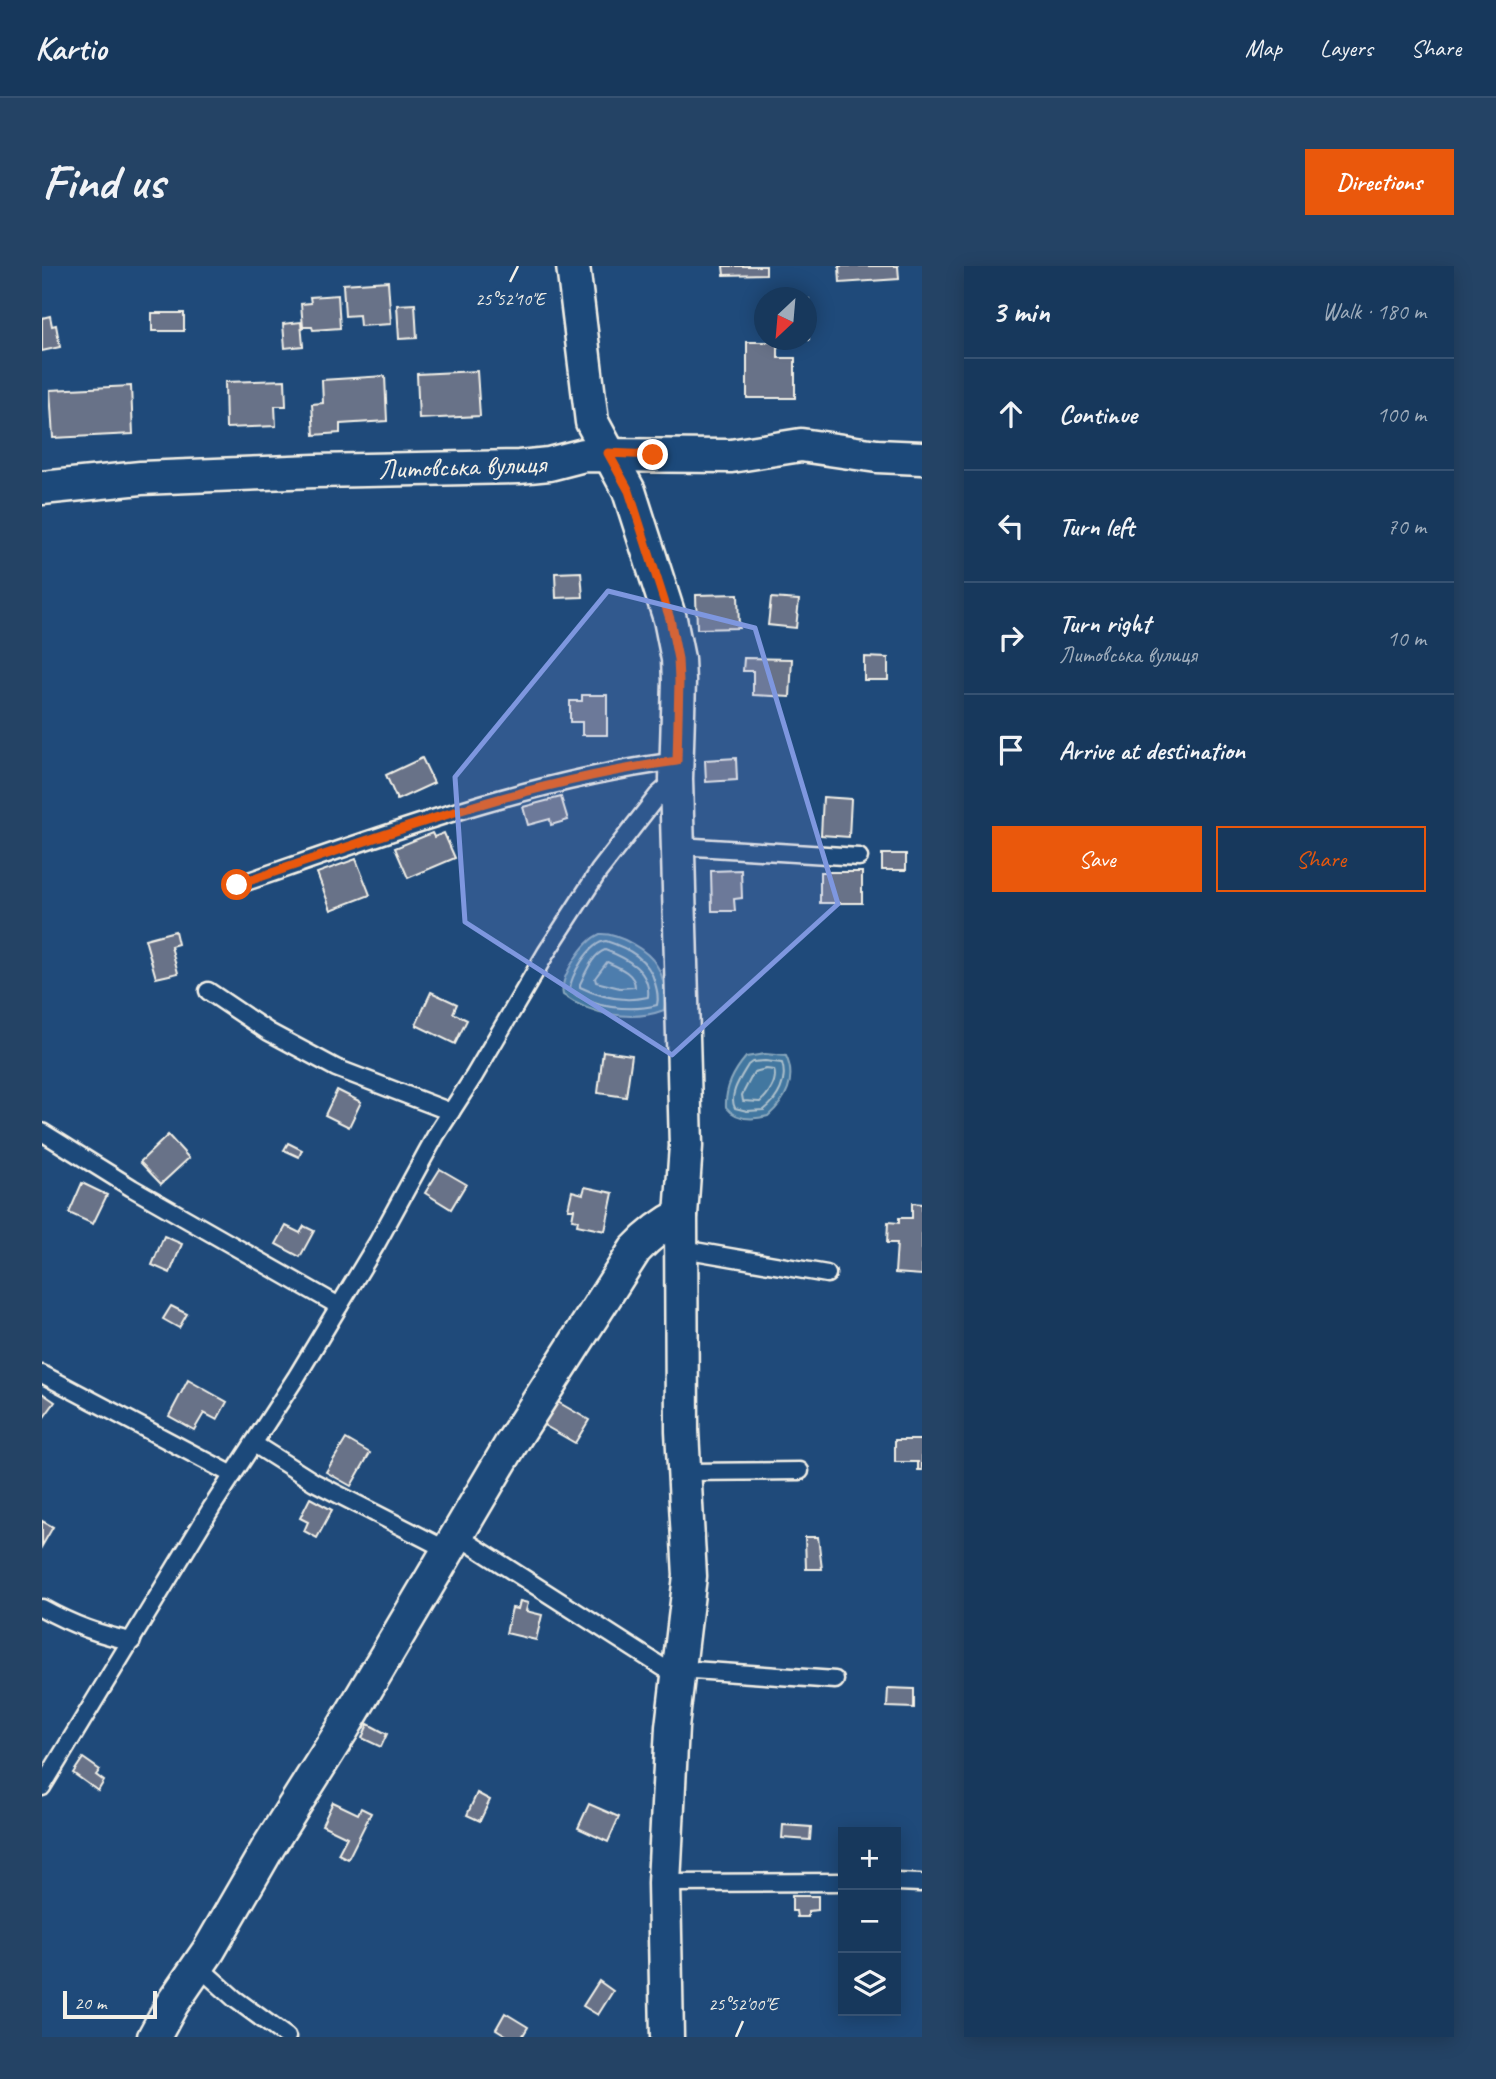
<!DOCTYPE html>
<html lang="en">
<head>
<meta charset="utf-8">
<style>
  body { margin:0; font-family:Caveat,sans-serif; background:#244365; color:#f1f3f6 }
  .controls { position:absolute; right:21px; bottom:21px; display:grid; overflow:hidden; border-radius:0px; box-shadow:0 4px 18px #0003 }
  .controls button { width:63px; height:63px; display:grid; place-items:center; padding:0; border:0; border-bottom:2px solid #365272; background:#17385c; color:#f1f3f6; font:35px sans-serif }
  .compass { position:absolute; left:712px; top:21px; width:63px; height:63px; border-radius:50%; background:#17385c; box-shadow:0 4px 18px #0003; rotate:206deg }
  .scale { position:absolute; left:21px; bottom:18px; width:94px; box-sizing:border-box; padding-left:7px; border:4px solid #f4f1e8; border-top:0; font-size:19px; line-height:24px; white-space:nowrap; color:#f4f1e8; -webkit-text-stroke:5px #1f4a7a; paint-order:stroke }
  .stop { position:absolute; width:21px; height:21px; margin:-16px; border:5px solid #ea580c; border-radius:50%; background:#fff }
  .stop.end { background:#ea580c; border-color:#fff; box-shadow:0 2px 7px #0008 }
  .list { margin:0; padding:0; list-style:none }
  h2 { display:flex; justify-content:space-between; align-items:center; height:91px; margin:0; padding:0 28px; font-size:30px }
  h2 small { font-size:23px; font-weight:400; color:#9eacbb }
  .list li { display:grid; grid-template-columns:46px 1fr auto; gap:21px; align-items:center; box-sizing:border-box; height:112px; padding:0 28px; border-top:2px solid #365272 }
  .list b { display:block; font-size:26px; white-space:nowrap }
  .list p { margin:0; font-size:23px; white-space:nowrap; color:#9eacbb }
  .list em { font-size:23px; font-style:normal; color:#9eacbb }
  .actions { display:flex; gap:14px; padding:21px 28px }
  .actions a { flex:1; padding:16px 0; border:2px solid #ea580c; border-radius:0px; text-align:center; font-size:24px; color:#ea580c }
  .actions .main { background:#ea580c; color:#fff }
  .icon { flex:none; width:38px; height:38px; fill:none; stroke:currentColor; stroke-width:2; stroke-linecap:round; stroke-linejoin:round }
  .map { position:relative; flex:none; width:880px; height:1771px; overflow:hidden; border-radius:0px }
  header { display:flex; align-items:center; gap:42px; box-sizing:border-box; height:98px; padding:0 35px; background:#17385c; border-bottom:2px solid #365272 }
  header strong { font-size:33px }
  nav { display:flex; gap:38px; margin-inline-start:auto; font-size:24px }
  .intro { display:flex; align-items:center; justify-content:space-between; box-sizing:border-box; height:168px; padding:0 42px }
  h1 { margin:0; font-size:49px }
  .button { padding:18px 32px; border-radius:0px; background:#ea580c; color:#fff; font-size:24px; font-weight:700 }
  main { display:flex; gap:42px; padding:0 42px }
  aside { flex:1; background:#17385c; border-radius:0px; box-shadow:0 4px 18px #0003 }
  .map>svg:first-child { display:block }
  .water { fill:#4377a0; stroke:#8aa8bd; stroke-width:2 }
  .lines { fill:none; stroke-linecap:round; stroke-linejoin:round }
  .shore { stroke:#adc0cb; stroke-width:2 }
  .building { fill:#687288; stroke:#f4f1e8; stroke-width:2 }
  .lane-casing { stroke:#f4f1e8; stroke-width:21 }
  .street-casing { stroke:#f4f1e8; stroke-width:37 }
  .lane { stroke:#1f4a7a; stroke-width:16 }
  .street { stroke:#1f4a7a; stroke-width:32 }
  .route { stroke:#ea580c; stroke-width:9 }
  .marked { fill:#7e97df; fill-opacity:0.2; stroke:#7e97df; stroke-width:5; stroke-linejoin:round }
  .ticks { fill:none; stroke:#f4f1e8; stroke-width:2.5 }
  .labels { text-anchor:middle; dominant-baseline:central; stroke-width:5; stroke-linejoin:round; paint-order:stroke }
  .street-label { font-size:28px; fill:#f4f1e8; stroke:#1f4a7a }
  .ticks-label { font-size:18px; text-anchor:middle; fill:#f4f1e8; stroke:#1f4a7a; stroke-width:5; stroke-linejoin:round; paint-order:stroke }
</style>
</head>
<body>
<header>
<strong>Kartio</strong>
<nav><a>Map</a><a>Layers</a><a>Share</a></nav>
</header>
<div class="intro"><h1>Find us</h1><a class="button">Directions</a></div>
<main>
<div class="map">
<svg width="880" height="1771" viewBox="0 0 880 1771">
  <rect width="100%" height="100%" fill="#1f4a7a"/>
  <filter id="ink" filterUnits="userSpaceOnUse"><feTurbulence type="fractalNoise" baseFrequency=".0143" numOctaves="2"/><feDisplacementMap in="SourceGraphic" scale="14" xChannelSelector="R" yChannelSelector="G"/><feConvolveMatrix kernelMatrix="1 2 1 2 8 2 1 2 1" color-interpolation-filters="sRGB"/></filter>
  <g filter="url(#ink)">
    <!-- water -->
    <g class="water">
      <path d="M 558,668 C 576,667 606,684 615,700 C 622,711 625,731 622,744 C 591,756 548,749 521,729 C 517,712 541,675 558,668 Z"/>
      <path d="M 723,788 L 744,790 C 755,813 744,834 726,850 C 711,854 694,854 684,841 C 683,823 692,805 704,791 Z"/>
    </g>
    <g class="lines">
      <!-- shore -->
      <g class="shore">
        <path d="M 564,675 C 586,682 607,693 613,717 C 615,724 617,731 615,739 C 589,746 550,742 528,725 C 527,711 548,676 564,675 Z"/>
        <path d="M 563,684 C 585,692 609,705 606,731 C 583,736 560,732 538,721 L 538,718 C 544,706 551,688 563,684 Z"/>
        <path d="M 565,696 C 576,701 593,707 593,721 L 578,722 L 554,716 L 553,712 Z"/>
        <path d="M 723,795 L 740,797 C 746,815 736,833 722,844 L 705,845 L 693,842 C 686,829 699,811 706,799 L 710,796 Z"/>
        <path d="M 724,803 L 732,804 C 736,815 726,829 718,836 L 701,835 L 700,829 L 712,806 Z"/>
      </g>
    </g>
    <!-- building -->
    <g class="building">
      <polygon points="681,0 724,0 724,8 682,9"/>
      <polygon points="797,0 856,0 857,13 798,17"/>
      <polygon points="346,15 349,58 318,60 317,49 303,50 301,18"/>
      <polygon points="296,29 298,62 271,64 270,61 261,61 259,38 269,37 268,31"/>
      <polygon points="764,33 767,33 767,74 746,74 764,74"/>
      <polygon points="373,38 375,72 357,73 355,39"/>
      <rect x="110" y="47" width="32" height="18"/>
      <polygon points="8,50 10,60 14,59 18,81 0,85 0,52"/>
      <polygon points="259,56 261,80 243,82 241,58"/>
      <polygon points="705,76 736,76 736,92 753,92 753,132 705,132"/>
      <polygon points="435,105 438,150 377,153 375,108"/>
      <polygon points="343,110 345,155 298,158 298,167 272,169 270,138 281,137 280,114"/>
      <polygon points="243,114 244,140 233,140 234,160 184,162 183,116"/>
      <polygon points="89,120 91,168 11,172 8,124"/>
      <polygon points="539,306 541,331 514,332 513,307"/>
      <polygon points="696,328 697,362 655,363 654,329"/>
      <polygon points="729,332 757,334 754,362 726,359"/>
      <polygon points="822,391 846,392 846,414 822,414"/>
      <polygon points="702,392 750,393 748,431 711,429 711,405 701,405"/>
      <polygon points="540,429 565,429 565,469 540,469 540,456 528,456 528,435 540,435"/>
      <polygon points="380,492 392,517 355,534 344,509"/>
      <polygon points="694,492 695,514 664,516 663,494"/>
      <polygon points="519,531 526,554 509,559 508,553 486,559 481,541"/>
      <polygon points="781,531 809,533 807,571 779,569"/>
      <polygon points="390,567 392,571 402,567 413,592 366,612 353,582"/>
      <rect x="840" y="588" width="24" height="16"/>
      <polygon points="314,593 328,629 289,644 275,607"/>
      <polygon points="699,604 700,632 692,633 693,645 670,645 669,605"/>
      <rect x="778" y="606" width="42" height="31"/>
      <polygon points="133,665 136,678 129,680 136,707 114,712 103,673"/>
      <polygon points="389,726 415,738 411,747 425,754 413,778 374,759"/>
      <polygon points="561,785 590,789 584,831 556,827"/>
      <polygon points="295,824 319,836 307,861 283,849"/>
      <polygon points="126,869 147,892 119,918 98,896"/>
      <polygon points="246,877 260,884 257,891 242,884"/>
      <polygon points="398,903 424,918 409,943 383,927"/>
      <polygon points="40,917 65,929 51,958 27,947"/>
      <polygon points="543,921 571,927 563,965 535,959 536,954 530,953 532,943 526,943 530,925 541,928"/>
      <polygon points="870,937 880,938 880,1009 853,1007 855,977 845,977 846,956 857,957 857,952 870,952"/>
      <polygon points="244,960 258,967 262,960 272,965 258,991 234,978"/>
      <polygon points="122,970 140,978 128,1007 110,999"/>
      <polygon points="129,1040 145,1048 137,1062 121,1053"/>
      <polygon points="146,1114 185,1136 175,1154 162,1147 152,1164 127,1150"/>
      <polygon points="0,1127 13,1136 0,1154"/>
      <polygon points="514,1135 547,1154 533,1177 500,1158"/>
      <polygon points="304,1173 328,1187 309,1220 284,1206"/>
      <polygon points="853,1174 880,1174 880,1204 876,1204 876,1196 853,1196"/>
      <polygon points="268,1232 290,1244 275,1272 262,1265 266,1256 258,1252"/>
      <polygon points="0,1255 11,1261 0,1280"/>
      <polygon points="763,1271 776,1271 780,1303 764,1303"/>
      <polygon points="478,1335 486,1337 484,1345 500,1349 494,1374 464,1367 470,1342 476,1343"/>
      <polygon points="846,1422 872,1423 872,1442 845,1441"/>
      <polygon points="326,1458 345,1468 339,1481 320,1472"/>
      <polygon points="41,1492 58,1504 54,1509 62,1515 56,1525 31,1507"/>
      <polygon points="435,1527 448,1534 438,1555 425,1549"/>
      <polygon points="291,1536 316,1548 319,1542 329,1547 306,1593 296,1588 305,1571 280,1559"/>
      <polygon points="547,1538 577,1551 566,1576 536,1562"/>
      <polygon points="741,1559 769,1561 768,1574 740,1572"/>
      <polygon points="750,1630 776,1630 776,1644 766,1645 766,1651 755,1651 754,1645 750,1645"/>
      <polygon points="557,1715 571,1725 556,1749 541,1740"/>
      <polygon points="463,1747 486,1761 480,1771 467,1771 454,1763"/>
    </g>
    <g class="lines">
      <defs>
        <g id="lane">
          <polyline points="637,580 817,591"/>
          <path d="M 195,619 C 339,570 483,515 635,495"/>
          <polyline points="166,725 227,766 294,802 409,846"/>
          <polyline points="0,866 90,922 297,1040"/>
          <polyline points="641,983 785,1008"/>
          <polyline points="0,1108 191,1209"/>
          <polyline points="212,1178 272,1216 407,1285"/>
          <polyline points="641,1206 758,1205"/>
          <polyline points="416,1270 622,1402 793,1414"/>
          <path d="M 0,1342 C 29,1358 56,1369 90,1375"/>
          <polyline points="0,1521 170,1241 255,1110 335,977 394,869 432,810 504,687 557,605 616,529 634,513"/>
          <polyline points="854,1616 878,1617"/>
          <polyline points="622,1617 801,1616"/>
          <polyline points="156,1700 193,1733 245,1771"/>
        </g>
        <g id="street">
          <polyline points="531,0 550,156 587,225 628,353 636,393 637,415 634,513 644,880 639,949 640,1165 648,1310 630,1461 622,1617 625,1771"/>
          <polyline points="0,222 99,212 273,205 477,201 507,198 542,189 689,190 759,179 835,190 880,192"/>
          <path d="M 112,1771 L 130,1738 L 167,1684 L 227,1580 L 300,1464 L 469,1178 L 593,984 C 607,969 621,958 639,949"/>
        </g>
      </defs>
      <!-- lane casing -->
      <use href="#lane" class="lane-casing"/>
      <!-- street casing -->
      <use href="#street" class="street-casing"/>
      <!-- lane -->
      <use href="#lane" class="lane"/>
      <!-- street -->
      <use href="#street" class="street"/>
    </g>
  </g>
  <g class="lines" filter="url(#ink)">
    <!-- route -->
    <path class="route" d="M 195,619 C 339,570 483,515 635,495 L 637,415 L 636,393 L 628,353 L 587,225 L 566,187 L 611,189"/>
  </g>
  <!-- marked area -->
  <path class="marked" d="M 566,325 L 713,362 L 796,638 L 630,789 L 423,656 L 413,511 Z"/>
  <!-- ticks -->
  <path class="ticks" d="M 468,16 L 476,0M 694,1771 L 701,1755"/>
  <g class="labels">
    <!-- street labels -->
    <g class="street-label">
      <text transform="translate(420 200) rotate(-2)">Литовська вулиця</text>
    </g>
  </g>
  <g class="ticks-label">
    <text x="468" y="39">25°52'10"E</text>
    <text x="701" y="1744">25°52'00"E</text>
  </g>
</svg>
<div class="controls">
<button>+</button>
<button>−</button>
<button><svg class="icon" aria-label="layers" viewBox="0 0 24 24"><path d="M12 4l9 5-9 5-9-5zM3 14l9 5 9-5"/></svg></button>
</div>
<svg class="compass" viewBox="-18 -18 36 36"><path d="M0-13l5 13h-10z" fill="#e53935"/><path d="M0 13l5-13h-10z" fill="#9eacbb"/></svg>
<div class="scale">20 m</div>
<div class="stop" style="left:195px;top:619px"></div>
<div class="stop end" style="left:611px;top:189px"></div>
</div>
<aside>
<h2>3 min<small>Walk · 180 m</small></h2>
<ul class="list">
<li><svg class="icon" aria-label="ahead" viewBox="0 0 24 24"><path d="M12 20V5M6 11l6-6 6 6"/></svg><div><b>Continue</b></div><em>100 m</em></li>
<li><svg class="icon" aria-label="left" viewBox="0 0 24 24"><path d="M17 20v-9H6M10 6l-5 5 5 5"/></svg><div><b>Turn left</b></div><em>70 m</em></li>
<li><svg class="icon" aria-label="right" viewBox="0 0 24 24"><path d="M7 20v-9h11M14 6l5 5-5 5"/></svg><div><b>Turn right</b><p>Литовська вулиця</p></div><em>10 m</em></li>
<li><svg class="icon" aria-label="arrive" viewBox="0 0 24 24"><path d="M6 21V4h12l-3 4 3 4H6"/></svg><div><b>Arrive at destination</b></div></li>
</ul>
<div class="actions"><a class="main">Save</a><a>Share</a></div>
</aside>
</main>
</body>
</html>
